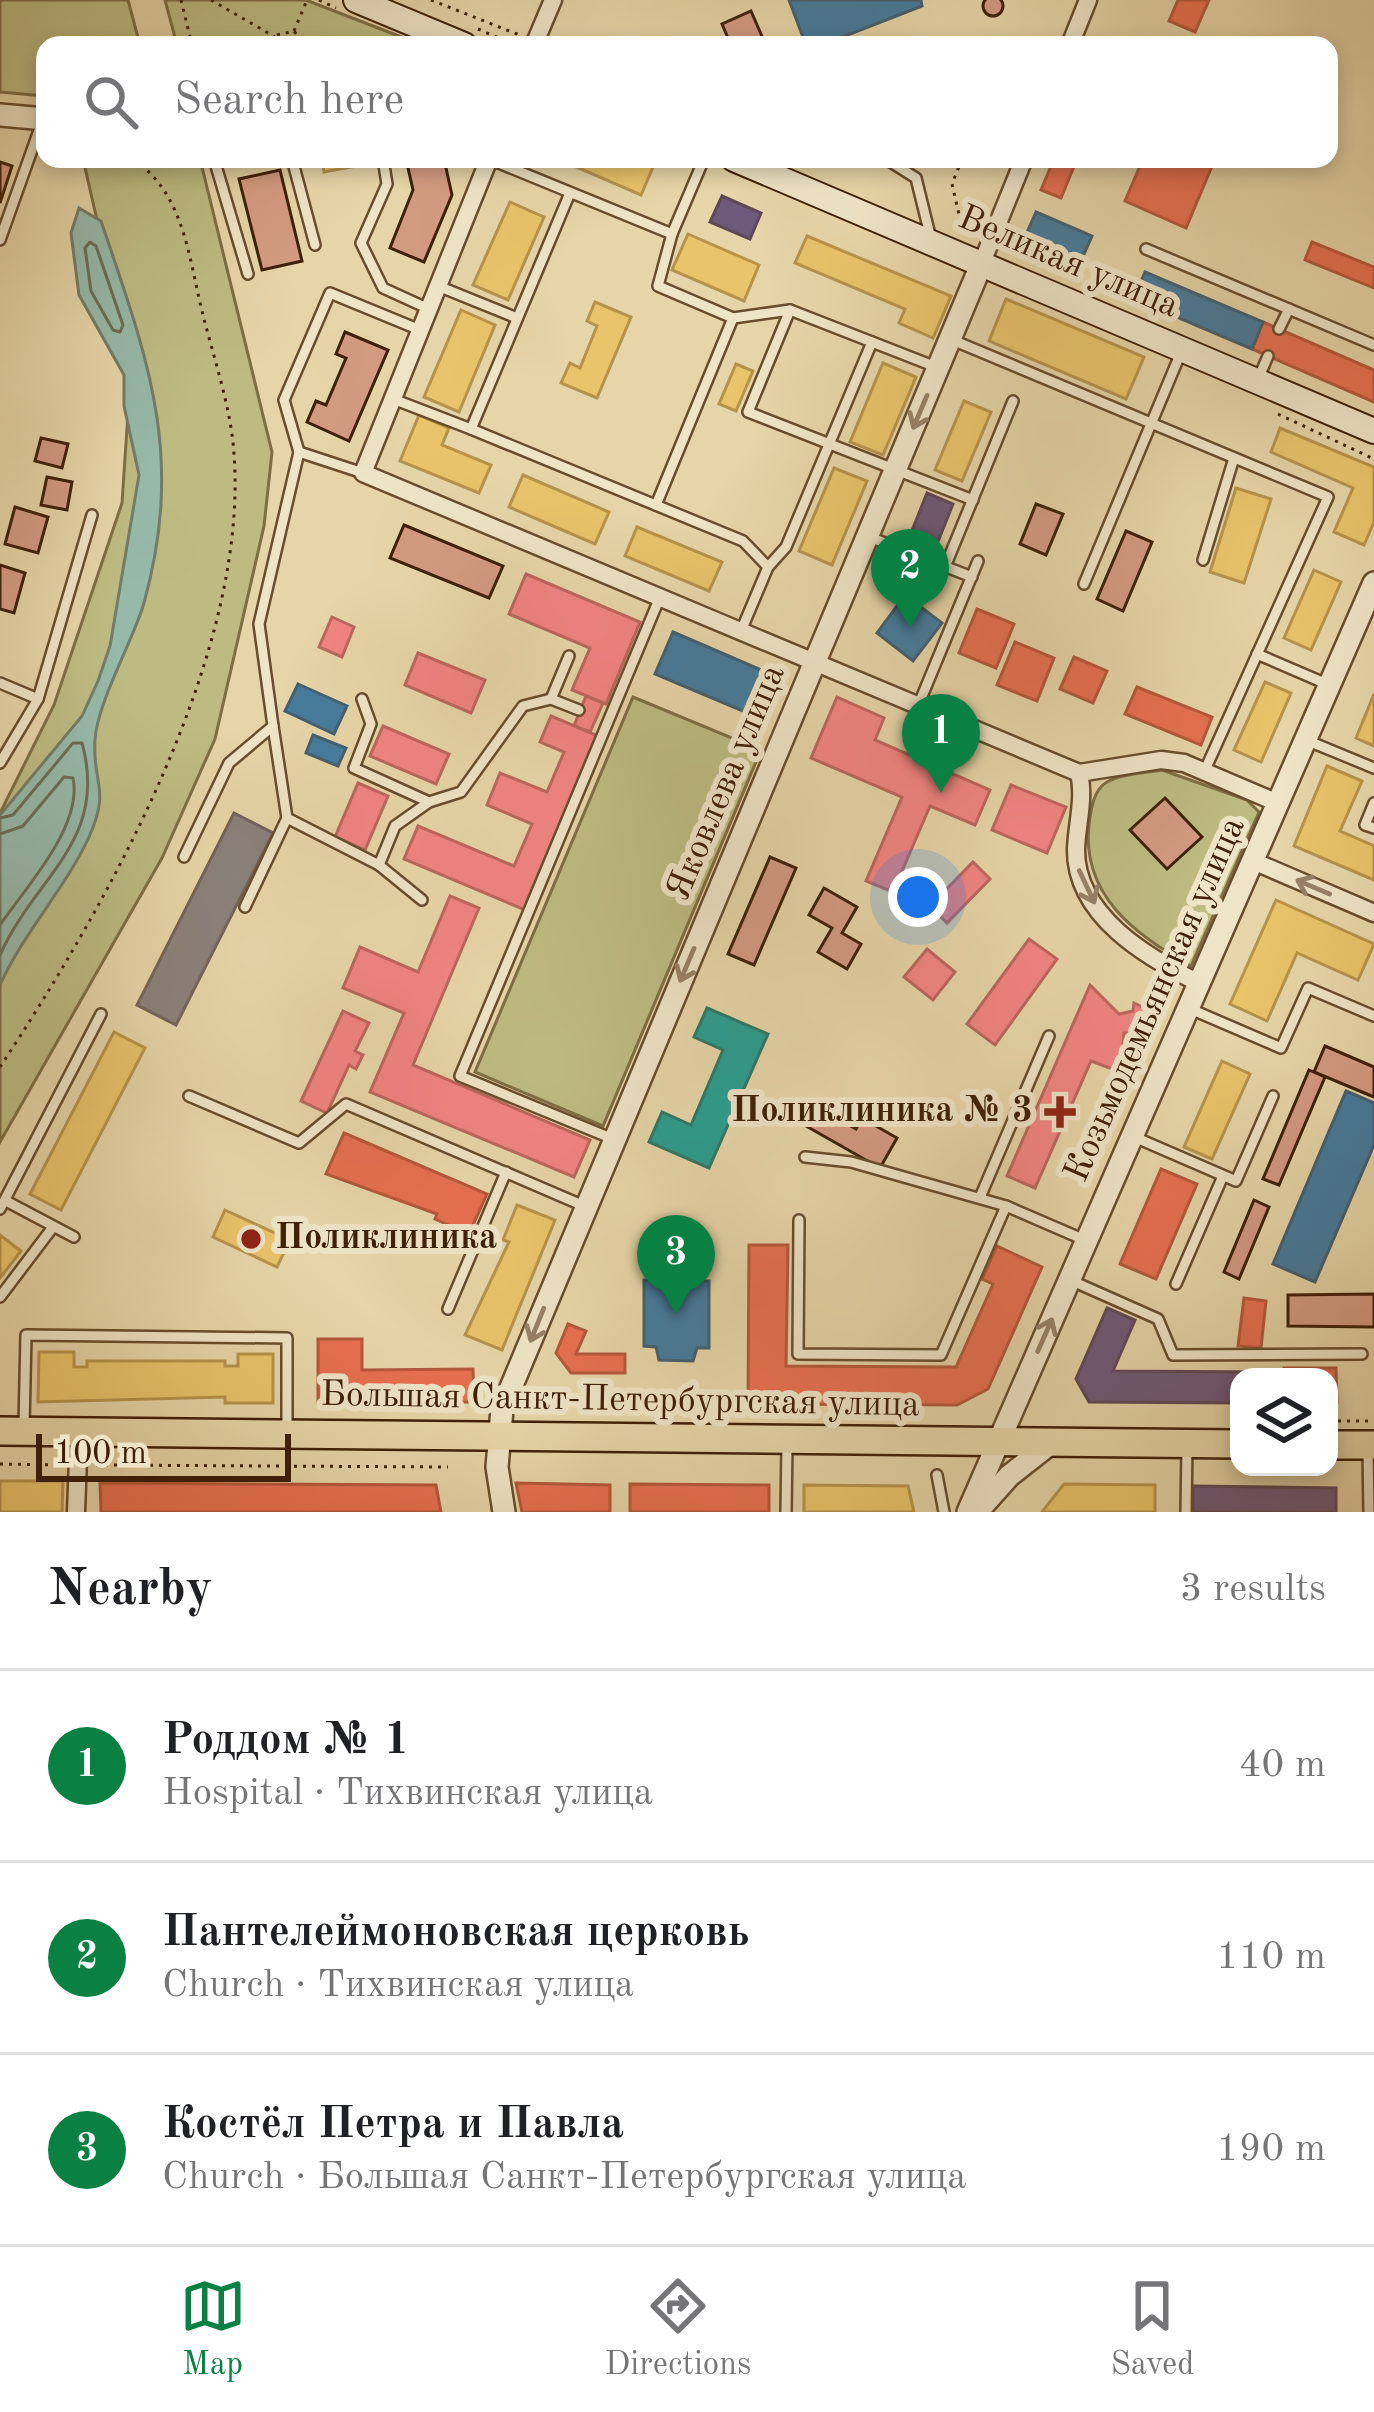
<!DOCTYPE html>
<html lang="en">
<head>
<meta charset="utf-8">
<style>
  body { margin:0; font-family:"Old Standard TT",serif; background:#f6f6f6; color:#202124 }
  .controls { position:absolute; right:36px; bottom:36px; display:grid; overflow:hidden; border-radius:24px; box-shadow:0 6px 18px #0003 }
  .controls button { width:108px; height:108px; display:grid; place-items:center; padding:0; border:0; border-bottom:3px solid #e0e0e0; background:#fff; color:#202124; font:60px sans-serif }
  .scale { position:absolute; left:36px; bottom:30px; width:255px; box-sizing:border-box; padding-left:12px; border:6px solid #3e2106; border-top:0; font-size:33px; line-height:42px; white-space:nowrap; color:#3e2106; -webkit-text-stroke:9px #efe4c6; paint-order:stroke }
  .you { position:absolute; left:918px; top:897px; width:42px; height:42px; margin:-30px; border:9px solid #fff; border-radius:50%; background:#1a73e8; box-shadow:0 0 0 18px #1a73e833 }
  .badge { display:grid; place-items:center; width:78px; height:78px; border-radius:50%; background:#0b8043; color:#fff; font-size:39px; font-weight:700 }
  .pin { position:absolute; translate:-50% -99px; filter:drop-shadow(0 3px 6px #0008) }
  .pin::after { content:''; position:absolute; top:63px; width:42px; height:36px; background:inherit; clip-path:polygon(0 0,100% 0,50% 100%) }
  .list { margin:0; padding:0; list-style:none }
  h2 { display:flex; justify-content:space-between; align-items:center; height:156px; margin:0; padding:0 48px; font-size:51px }
  h2 small { font-size:39px; font-weight:400; color:#757577 }
  .list li { display:grid; grid-template-columns:78px 1fr auto; gap:36px; align-items:center; box-sizing:border-box; height:192px; padding:0 48px; border-top:3px solid #e0e0e0 }
  .list b { display:block; font-size:45px; white-space:nowrap }
  .list p { margin:0; font-size:39px; white-space:nowrap; color:#757577 }
  .list em { font-size:39px; font-style:normal; color:#757577 }
  .icon { flex:none; width:66px; height:66px; fill:none; stroke:currentColor; stroke-width:2; stroke-linecap:round; stroke-linejoin:round }
  .map { position:relative; flex:none; width:1374px; height:1512px; overflow:hidden }
  .search { position:absolute; background:#fff; box-shadow:0 6px 18px #0003; left:36px; right:36px; top:36px; height:132px; display:flex; align-items:center; gap:30px; box-sizing:border-box; padding:0 42px; border-radius:24px; color:#757577; font-size:45px }
  .sheet { height:732px; background:#fff }
  nav { display:flex; justify-content:space-around; align-items:center; box-sizing:border-box; height:168px; border-top:3px solid #e0e0e0; background:#fff; font-size:33px; color:#757577 }
  nav a { display:grid; justify-items:center; gap:6px }
  nav .on { color:#0b8043 }
  .map>svg:first-child { display:block }
  .green { fill:#bdbb82; stroke:#7e6e44; stroke-width:3 }
  .water { fill:#96b9a9; stroke:#737c68; stroke-width:3 }
  .homes { fill:#e9c46a; stroke:#b6934c; stroke-width:3 }
  .shops { fill:#e76f51; stroke:#b4583a; stroke-width:3 }
  .offices { fill:#6d597a; stroke:#5f4857; stroke-width:3 }
  .schools { fill:#2a9d8f; stroke:#307866; stroke-width:3 }
  .health { fill:#f28482; stroke:#bc665d; stroke-width:3 }
  .public { fill:#457b9d; stroke:#436070; stroke-width:3 }
  .industry { fill:#8a817c; stroke:#736459; stroke-width:3 }
  .lines { fill:none; stroke-linecap:round; stroke-linejoin:round }
  .shore { stroke:#6a6d58; stroke-width:3 }
  .building { fill:#d39a82; stroke:#3e2106; stroke-width:3 }
  .service-casing { stroke:#684e2e; stroke-width:14 }
  .minor-casing { stroke:#684e2e; stroke-width:21 }
  .tertiary-casing { stroke:#684e2e; stroke-width:26 }
  .secondary-casing { stroke:#3e2106; stroke-width:28 }
  .primary-casing { stroke:#3e2106; stroke-width:32 }
  .path { stroke:#3e2106; stroke-width:3; stroke-dasharray:3 6; stroke-linecap:butt }
  .service { stroke:#efe4c6; stroke-width:9 }
  .minor { stroke:#efe4c6; stroke-width:16 }
  .tertiary { stroke:#efe4c6; stroke-width:21 }
  .secondary { stroke:#efe4c6; stroke-width:24 }
  .primary { stroke:#e6d5a8; stroke-width:27 }
  .oneway { stroke:#968266 }
  .poi-dot { fill:#8f2418; stroke:#efe4c6; stroke-width:4.5 }
  .labels { text-anchor:middle; dominant-baseline:central; stroke-width:12; stroke-linejoin:round; paint-order:stroke }
  .street-label { font-size:36px; fill:#3e2106; stroke:#efe4c6 }
  .poi-label { font-size:36px; font-weight:bold; fill:#3e2106; stroke:#efe4c6; text-anchor:end }
</style>
</head>
<body>
<div class="map">
<svg width="1374" height="1512" viewBox="0 0 1374 1512">
  <rect width="100%" height="100%" fill="#e6d5a8"/>
  <filter id="stains"><feTurbulence type="fractalNoise" baseFrequency=".00167" numOctaves="4"/><feColorMatrix values="0 0 0 0 .2 0 0 0 0 .09 0 0 0 0 .02 0 0 0 .5 -.17"/></filter>
  <radialGradient id="worn" r=".72"><stop offset=".6" stop-color="#630" stop-opacity="0"/><stop offset="1" stop-color="#630" stop-opacity=".3"/></radialGradient>
  <!-- green -->
  <g class="green">
    <polygon points="0,0 128,0 140,45 45,45 45,96 0,92"/>
    <polygon points="165,0 306,0 422,45 177,45"/>
    <polygon points="83,159 200,159 272,452 264,526 215,739 162,858 0,1142 0,813 54,705 122,503 131,368"/>
    <polygon points="633,697 761,750 603,1126 475,1072"/>
    <path d="M 1162,770 L 1247,800 L 1259,812 L 1191,966 C 1135,935 1081,895 1089,824 C 1091,810 1093,790 1107,782 C 1121,774 1145,773 1162,770 Z"/>
  </g>
  <!-- water -->
  <path class="water" d="M 79,208 L 101,221 C 148,360 185,454 144,603 C 133,641 97,703 95,740 C 92,784 111,788 89,837 C 65,889 24,932 0,985 L 0,815 L 82,716 L 98,681 L 110,646 L 139,475 L 124,406 L 124,375 L 79,295 L 71,233 Z"/>
  <!-- homes -->
  <g class="homes">
    <polygon points="322,159 366,159 367,164 324,172"/>
    <polygon points="558,159 635,159 653,167 641,195"/>
    <polygon points="510,202 544,217 508,300 473,285"/>
    <polygon points="688,234 759,265 744,301 672,270"/>
    <polygon points="807,236 951,296 933,338 899,323 905,309 795,263"/>
    <polygon points="1006,299 1144,357 1126,399 989,341"/>
    <polygon points="595,302 631,317 597,398 561,383 570,363 580,368 597,326 587,321"/>
    <polygon points="461,310 495,325 459,412 424,397"/>
    <polygon points="883,363 916,377 883,455 850,442"/>
    <polygon points="736,364 753,371 736,411 719,404"/>
    <polygon points="964,401 991,412 962,481 935,470"/>
    <polygon points="419,415 449,428 442,445 491,465 479,493 400,461"/>
    <polygon points="1280,428 1374,467 1374,522 1364,545 1334,532 1353,488 1271,452"/>
    <polygon points="834,468 867,481 832,565 799,551"/>
    <polygon points="523,475 609,512 595,544 509,507"/>
    <polygon points="1236,488 1271,499 1244,583 1210,572"/>
    <polygon points="637,527 722,562 709,591 625,556"/>
    <polygon points="1314,570 1341,582 1311,650 1284,638"/>
    <polygon points="1265,682 1291,693 1261,762 1234,750"/>
    <polygon points="1374,694 1374,746 1356,738"/>
    <polygon points="1327,766 1362,781 1340,831 1374,846 1374,880 1294,846"/>
    <polygon points="1276,900 1374,944 1358,980 1297,953 1267,1021 1230,1004"/>
    <polygon points="114,1032 145,1048 61,1210 30,1194"/>
    <polygon points="1222,1061 1250,1074 1212,1159 1184,1147"/>
    <polygon points="517,1205 555,1220 502,1350 465,1335 509,1242 503,1240"/>
    <polygon points="225,1210 290,1240 277,1267 213,1237"/>
    <polygon points="0,1235 21,1251 0,1278"/>
    <polygon points="39,1352 74,1352 74,1367 87,1367 87,1361 225,1361 225,1366 238,1366 238,1354 273,1354 273,1403 225,1403 225,1397 38,1402"/>
    <polygon points="0,1481 63,1481 62,1512 0,1512"/>
    <polygon points="1064,1484 1155,1485 1155,1512 1042,1512"/>
    <polygon points="804,1485 908,1486 914,1512 804,1512"/>
  </g>
  <!-- shops -->
  <g class="shops">
    <polygon points="1178,0 1209,0 1195,32 1169,21"/>
    <polygon points="1054,159 1075,164 1061,198 1041,190"/>
    <polygon points="1143,159 1215,159 1186,228 1125,201"/>
    <polygon points="1312,242 1374,267 1374,288 1305,260"/>
    <polygon points="1263,322 1374,370 1374,402 1252,349"/>
    <polygon points="977,609 1014,624 996,668 959,653"/>
    <polygon points="1015,642 1054,658 1037,701 997,685"/>
    <polygon points="1074,657 1107,671 1093,703 1060,689"/>
    <polygon points="1137,687 1212,717 1201,745 1125,714"/>
    <polygon points="344,1133 487,1194 469,1234 435,1219 437,1214 326,1174"/>
    <polygon points="1161,1169 1197,1184 1156,1279 1120,1264"/>
    <polygon points="749,1245 788,1245 786,1366 956,1367 993,1284 982,1279 997,1246 1042,1267 988,1389 957,1405 748,1404"/>
    <polygon points="1244,1298 1266,1301 1261,1348 1238,1346"/>
    <polygon points="568,1324 586,1331 576,1354 625,1354 625,1373 571,1373 556,1353"/>
    <polygon points="318,1339 362,1339 362,1370 473,1369 474,1402 318,1403"/>
    <polygon points="1284,1368 1336,1368 1337,1402 1329,1402 1329,1377 1284,1377"/>
    <polygon points="100,1483 436,1485 441,1512 101,1512"/>
    <polygon points="516,1483 610,1485 610,1512 522,1512"/>
    <polygon points="630,1484 769,1485 769,1512 630,1512"/>
  </g>
  <!-- offices -->
  <g class="offices">
    <polygon points="722,196 761,213 750,239 710,222"/>
    <polygon points="927,493 953,504 937,544 911,533"/>
    <polygon points="1107,1308 1135,1320 1113,1371 1265,1372 1266,1377 1239,1377 1239,1403 1089,1402 1076,1379"/>
    <polygon points="1193,1486 1336,1488 1336,1512 1193,1512"/>
  </g>
  <!-- schools -->
  <polygon class="schools" points="707,1008 768,1034 709,1168 649,1142 662,1112 691,1125 723,1050 694,1037"/>
  <!-- health -->
  <g class="health">
    <polygon points="526,574 640,622 606,704 572,690 590,648 509,614"/>
    <polygon points="332,617 354,627 342,657 319,647"/>
    <polygon points="418,653 485,680 471,713 405,685"/>
    <polygon points="586,696 603,703 590,732 574,726"/>
    <polygon points="837,697 884,718 875,740 990,790 975,825 930,806 893,892 866,881 902,797 811,758"/>
    <polygon points="551,716 598,736 525,910 404,859 418,826 514,866 532,824 487,805 500,773 547,792 564,752 540,742"/>
    <polygon points="383,726 449,754 436,784 370,756"/>
    <polygon points="358,783 388,796 365,850 335,837"/>
    <polygon points="1011,785 1066,807 1047,853 992,830"/>
    <polygon points="973,862 990,879 947,923 930,906"/>
    <polygon points="450,896 479,908 413,1065 590,1140 574,1177 370,1092 404,1013 343,988 360,947 418,972"/>
    <polygon points="1029,939 1057,959 995,1045 967,1024"/>
    <polygon points="927,949 955,972 933,1000 904,977"/>
    <polygon points="1090,985 1119,1014 1133,1011 1134,1003 1154,1013 1146,1033 1124,1033 1120,1072 1091,1061 1035,1188 1007,1176"/>
    <polygon points="343,1011 369,1023 355,1051 363,1055 356,1069 349,1065 327,1113 301,1101"/>
  </g>
  <!-- public -->
  <g class="public">
    <polygon points="789,0 921,0 922,6 822,45 806,45"/>
    <polygon points="1036,212 1092,236 1077,270 1021,246"/>
    <polygon points="1145,272 1263,322 1252,349 1134,299"/>
    <polygon points="905,595 942,623 913,661 877,633"/>
    <polygon points="673,632 775,676 757,717 655,674"/>
    <polygon points="298,684 347,706 334,734 285,711"/>
    <polygon points="313,735 346,748 338,766 306,753"/>
    <polygon points="1346,1091 1374,1103 1374,1145 1315,1282 1273,1264"/>
    <polygon points="668,1264 685,1265 693,1281 709,1281 709,1348 697,1348 693,1361 659,1360 656,1347 644,1346 644,1280 659,1280"/>
  </g>
  <!-- industry -->
  <polygon class="industry" points="234,813 273,833 176,1025 137,1005"/>
  <g class="lines">
    <!-- shore -->
    <g class="shore">
      <polygon points="90,242 96,246 123,325 120,332 113,330 91,291 85,248"/>
      <path d="M 0,818 L 13,815 L 73,743 L 82,743 C 109,841 35,876 0,955"/>
      <path d="M 0,834 L 23,826 L 64,777 L 73,778 C 83,826 26,887 0,925"/>
    </g>
  </g>
  <!-- building -->
  <g class="building">
    <circle cx="993" cy="6" r="10"/>
    <polygon points="751,11 764,41 731,45 722,24"/>
    <polygon points="406,159 444,159 452,195 424,262 390,248 413,190"/>
    <polygon points="0,162 12,166 0,203"/>
    <polygon points="280,170 302,261 262,270 239,179"/>
    <polygon points="345,332 388,350 349,441 307,422 316,401 326,405 346,358 336,354"/>
    <polygon points="41,438 68,444 62,468 35,461"/>
    <polygon points="47,477 72,482 67,510 41,505"/>
    <polygon points="1036,504 1063,514 1046,555 1020,544"/>
    <polygon points="15,507 48,517 38,553 5,544"/>
    <polygon points="404,525 503,566 489,598 390,558"/>
    <polygon points="1126,531 1152,542 1123,611 1097,599"/>
    <polygon points="0,565 25,573 14,613 0,609"/>
    <polygon points="1165,798 1202,837 1167,869 1130,830"/>
    <polygon points="770,857 796,868 754,965 728,954"/>
    <polygon points="824,888 857,907 842,933 861,944 847,969 818,952 832,928 809,915"/>
    <polygon points="1325,1046 1374,1067 1374,1097 1314,1072"/>
    <polygon points="1309,1070 1325,1077 1279,1185 1263,1179"/>
    <polygon points="810,1103 856,1129 862,1118 897,1138 880,1168 799,1122"/>
    <polygon points="1254,1200 1269,1207 1239,1279 1224,1272"/>
    <polygon points="1288,1295 1374,1294 1374,1327 1288,1326"/>
  </g>
  <g class="lines">
    <defs>
      <g id="service">
        <polyline points="214,159 248,274"/>
        <polyline points="292,159 315,245"/>
        <polyline points="383,159 387,184 361,243 383,288 429,309"/>
        <polyline points="489,159 672,234"/>
        <polyline points="886,159 916,178 931,239"/>
        <polyline points="570,193 471,429 743,541 768,567 741,631"/>
        <polyline points="0,240 42,122"/>
        <polyline points="1146,249 1374,345"/>
        <polyline points="438,286 517,318"/>
        <polyline points="790,310 748,412 973,500"/>
        <polyline points="733,318 790,310 872,342"/>
        <polyline points="1279,329 1289,309"/>
        <polyline points="950,339 1328,497 1205,770"/>
        <polyline points="1259,377 1268,356"/>
        <polyline points="393,399 471,429"/>
        <polyline points="299,452 363,473"/>
        <polyline points="656,505 733,318 658,286 672,234 704,159"/>
        <polyline points="867,536 972,577"/>
        <polyline points="1203,560 1234,458"/>
        <polyline points="768,567 786,547 872,342 936,367"/>
        <polyline points="945,567 1013,401"/>
        <polyline points="1084,584 1182,350"/>
        <polyline points="1257,654 1329,685"/>
        <polyline points="0,683 38,699"/>
        <polyline points="362,699 371,724 354,768 429,802"/>
        <polyline points="551,699 569,656"/>
        <polyline points="918,706 978,561"/>
        <polyline points="273,726 287,818 379,865"/>
        <polyline points="1306,740 1374,768"/>
        <polyline points="0,763 38,699 92,515"/>
        <polyline points="1374,803 1365,825 1374,828"/>
        <polyline points="184,857 229,763 273,726 259,624 299,452 284,400 330,293 420,330"/>
        <polyline points="422,900 379,865 395,826 429,802 461,792 523,706 551,699 579,710"/>
        <polyline points="245,907 287,818"/>
        <polyline points="1188,1008 1281,1048 1308,988 1374,1016"/>
        <polyline points="189,1096 299,1143 346,1104 584,1206"/>
        <polyline points="1132,1136 1236,1181 1273,1096"/>
        <polyline points="613,1139 460,1076 660,597"/>
        <polyline points="805,1157 851,1162 1006,1206"/>
        <polyline points="981,1195 1049,1036"/>
        <polyline points="6,1201 74,1237"/>
        <polyline points="0,1209 101,1014"/>
        <polyline points="799,1220 798,1354 941,1355 1006,1206 1087,1241"/>
        <polyline points="1070,1280 1158,1319 1173,1355 1362,1354"/>
        <polyline points="1176,1284 1223,1176"/>
        <polyline points="0,1297 53,1227"/>
        <polyline points="448,1309 506,1172"/>
        <polyline points="24,1425 26,1335 287,1338 287,1432"/>
        <polyline points="1368,1451 1369,1512"/>
        <polyline points="937,1475 944,1512"/>
        <polyline points="786,1512 787,1445"/>
        <polyline points="1186,1512 1187,1445"/>
      </g>
      <g id="minor">
        <polyline points="534,45 553,0"/>
        <polyline points="1070,45 1088,0"/>
        <polyline points="489,159 363,473 1079,773 1161,760 1184,763 1278,803"/>
        <polyline points="981,265 1024,159"/>
        <path d="M 1079,773 C 1085,798 1077,823 1076,849 C 1075,916 1148,958 1199,983"/>
        <polyline points="1253,861 1374,913"/>
        <polyline points="76,1512 79,1432"/>
      </g>
      <g id="tertiary">
        <polyline points="0,115 45,119"/>
        <polyline points="504,1512 497,1467 502,1409 981,265"/>
        <polyline points="968,1512 1374,583"/>
        <polyline points="977,1512 1009,1476 1051,1443"/>
      </g>
      <g id="secondary">
        <polyline points="356,0 464,45"/>
        <polyline points="734,159 1374,431"/>
      </g>
      <g id="primary">
        <polyline points="0,1431 1239,1444"/>
        <polyline points="1329,1445 1374,1445"/>
      </g>
    </defs>
    <!-- service casing -->
    <use href="#service" class="service-casing"/>
    <!-- minor casing -->
    <use href="#minor" class="minor-casing"/>
    <!-- tertiary casing -->
    <use href="#tertiary" class="tertiary-casing"/>
    <!-- secondary casing -->
    <use href="#secondary" class="secondary-casing"/>
    <!-- primary casing -->
    <use href="#primary" class="primary-casing"/>
    <!-- path -->
    <g class="path">
      <polyline points="181,0 192,45"/>
      <polyline points="211,0 275,37"/>
      <polyline points="319,0 336,8"/>
      <polyline points="431,0 522,36"/>
      <polyline points="478,29 515,45"/>
      <polyline points="294,31 307,0"/>
      <polyline points="277,35 294,31 304,45"/>
      <polyline points="962,159 952,184 963,232"/>
      <polyline points="1278,414 1374,459"/>
      <path d="M 0,1067 C 107,905 249,654 234,454 C 231,407 213,356 202,311 C 188,254 184,194 133,159"/>
      <polyline points="1329,1421 1374,1421"/>
      <polyline points="0,1464 62,1465"/>
      <polyline points="96,1465 448,1467"/>
    </g>
    <!-- service -->
    <use href="#service" class="service"/>
    <!-- minor -->
    <use href="#minor" class="minor"/>
    <!-- tertiary -->
    <use href="#tertiary" class="tertiary"/>
    <!-- secondary -->
    <use href="#secondary" class="secondary"/>
    <!-- primary -->
    <use href="#primary" class="primary"/>
  </g>
  <!-- one-way arrows -->
  <defs><path id="oneway-shaft" d="M-6 0H5M1.5-3L5.5 0L1.5 3" fill="none" stroke-width="1.6" stroke-linecap="round" stroke-linejoin="round" transform="scale(3)"/></defs>
  <g class="oneway">
    <use href="#oneway-shaft" transform="translate(920 412) rotate(113)"/>
    <use href="#oneway-shaft" transform="translate(1087 887) rotate(65)"/>
    <use href="#oneway-shaft" transform="translate(1313 887) rotate(-157)"/>
    <use href="#oneway-shaft" transform="translate(687 965) rotate(113)"/>
    <use href="#oneway-shaft" transform="translate(537 1325) rotate(112)"/>
    <use href="#oneway-shaft" transform="translate(1045 1335) rotate(-66)"/>
  </g>
  <!-- markers -->
  <g class="poi-dot">
    <path d="M1054 1094h12v12h12v12h-12v12h-12v-12h-12v-12h12z"/>
    <circle cx="251" cy="1239" r="12"/>
  </g>
  <g class="labels">
    <!-- street labels -->
    <g class="street-label">
      <text transform="translate(1068 263) rotate(23)">Великая улица</text>
      <text transform="translate(727 783) rotate(-67)">Яковлева улица</text>
      <text transform="translate(1156 1000) rotate(-66)">Козьмодемьянская улица</text>
      <text transform="translate(620 1401) rotate(1)">Большая Санкт-Петербургская улица</text>
    </g>
    <!-- poi labels -->
    <g class="poi-label">
      <text x="1033" y="1112">Поликлиника № 3</text>
      <text x="275" y="1239" text-anchor="start">Поликлиника</text>
    </g>
  </g>
  <rect width="100%" height="100%" filter="url(#stains)"/>
  <rect width="100%" height="100%" fill="url(#worn)"/>
</svg>
<div class="controls">
<button><svg class="icon" aria-label="layers" viewBox="0 0 24 24"><path d="M12 4l9 5-9 5-9-5zM3 14l9 5 9-5"/></svg></button>
</div>
<div class="scale">100 m</div>
<div class="you"></div>
<div class="pin badge" style="left:941px;top:793px">1</div>
<div class="pin badge" style="left:910px;top:628px">2</div>
<div class="pin badge" style="left:676px;top:1314px">3</div>
<div class="search"><svg class="icon" aria-label="search" viewBox="0 0 24 24"><circle cx="10" cy="10" r="6"/><path d="M15 15l6 6"/></svg>Search here</div>
</div>
<section class="sheet">
<h2>Nearby<small>3 results</small></h2>
<ul class="list">
<li><span class="badge">1</span><div><b>Роддом № 1</b><p>Hospital · Тихвинская улица</p></div><em>40 m</em></li>
<li><span class="badge">2</span><div><b>Пантелеймоновская церковь</b><p>Church · Тихвинская улица</p></div><em>110 m</em></li>
<li><span class="badge">3</span><div><b>Костёл Петра и Павла</b><p>Church · Большая Санкт-Петербургская улица</p></div><em>190 m</em></li>
</ul>
</section>
<nav>
<a class="on"><svg class="icon" aria-label="map" viewBox="0 0 24 24"><path d="M3 6l6-2 6 2 6-2v14l-6 2-6-2-6 2zM9 4v14M15 6v14"/></svg>Map</a>
<a><svg class="icon" aria-label="directions" viewBox="0 0 24 24"><path d="M12 3l9 9-9 9-9-9zM9 14v-3h6M13 9l2 2-2 2"/></svg>Directions</a>
<a><svg class="icon" aria-label="saved" viewBox="0 0 24 24"><path d="M7 4h10v16l-5-4-5 4z"/></svg>Saved</a>
</nav>
</body>
</html>
